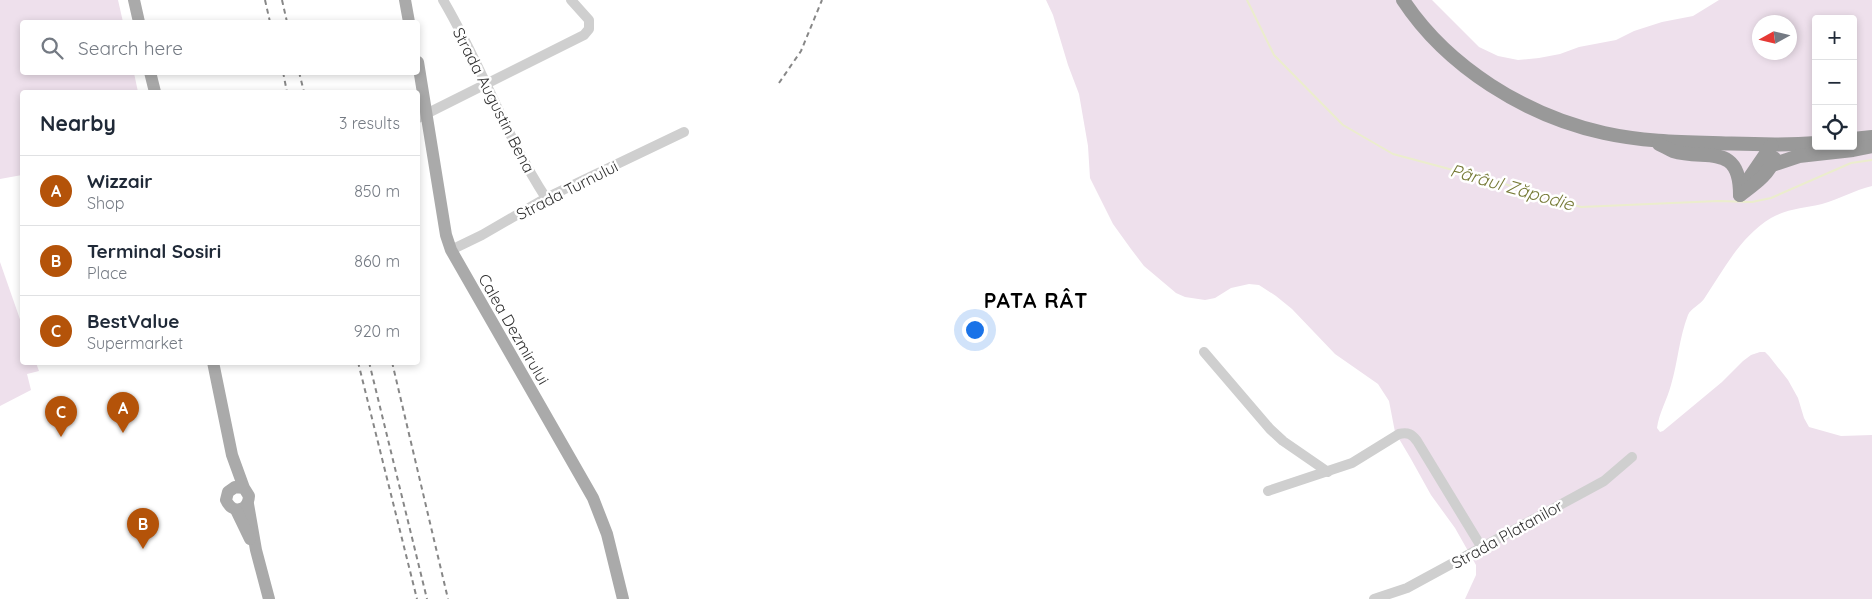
<!DOCTYPE html>
<html lang="en">
<head>
<meta charset="utf-8">
<style>
  body { margin:0; font-family:Quicksand,sans-serif; background:#f6f6f7; color:#1f2937 }
  .controls { position:absolute; right:15px; top:15px; display:grid; overflow:hidden; border-radius:5px; box-shadow:0 2px 8px #0003 }
  .controls button { width:45px; height:45px; display:grid; place-items:center; padding:0; border:0; border-bottom:1px solid #e0e1e3; background:#fff; color:#1f2937; font:25px sans-serif }
  .compass { position:absolute; left:1752px; top:15px; width:45px; height:45px; border-radius:50%; background:#fff; box-shadow:0 2px 8px #0003; rotate:262deg }
  .you { position:absolute; left:974px; top:329px; width:18px; height:18px; margin:-12px; border:4px solid #fff; border-radius:50%; background:#1a73e8; box-shadow:0 0 0 8px #1a73e833 }
  .badge { display:grid; place-items:center; width:32px; height:32px; border-radius:50%; background:#b45309; color:#fff; font-size:16px; font-weight:700 }
  .pin { position:absolute; translate:-50% -41px; filter:drop-shadow(0 1px 2px #0008) }
  .pin::after { content:''; position:absolute; top:26px; width:18px; height:15px; background:inherit; clip-path:polygon(0 0,100% 0,50% 100%) }
  .list { margin:0; padding:0; list-style:none }
  h2 { display:flex; justify-content:space-between; align-items:center; height:65px; margin:0; padding:0 20px; font-size:21px }
  h2 small { font-size:16px; font-weight:400; color:#747a83 }
  .list li { display:grid; grid-template-columns:32px 1fr auto; gap:15px; align-items:center; box-sizing:border-box; height:70px; padding:0 20px; border-top:1px solid #e0e1e3 }
  .list b { display:block; font-size:19px; white-space:nowrap }
  .list p { margin:0; font-size:16px; white-space:nowrap; color:#747a83 }
  .list em { font-size:16px; font-style:normal; color:#747a83 }
  .icon { flex:none; width:28px; height:28px; fill:none; stroke:currentColor; stroke-width:2; stroke-linecap:round; stroke-linejoin:round }
  .map { position:relative; flex:none; width:1872px; height:599px; overflow:hidden }
  .search { position:absolute; background:#fff; box-shadow:0 2px 8px #0003; left:20px; top:20px; width:400px; height:55px; display:flex; align-items:center; gap:12px; box-sizing:border-box; padding:0 18px; border-radius:5px; color:#747a83; font-size:19px }
  .panel { position:absolute; background:#fff; box-shadow:0 2px 8px #0003; left:20px; top:90px; width:400px; height:275px; border-radius:5px }
  .map>svg:first-child { display:block }
  .green { fill:#eee0ec; fill-rule:evenodd }
  .lines { fill:none; stroke-linecap:round; stroke-linejoin:round }
  .stream { stroke:#ebedcd; stroke-width:2 }
  .minor { stroke:#cfcfcf; stroke-width:10 }
  .major { stroke:#aaa; stroke-width:12 }
  .highway { stroke:#999; stroke-width:14 }
  .rail { stroke:#878787; stroke-width:2; stroke-dasharray:5 4; stroke-linecap:butt }
  .labels { text-anchor:middle; dominant-baseline:central; stroke-width:5; stroke-linejoin:round; paint-order:stroke }
  .street-label { font-size:16px; fill:#323232; stroke:#fff }
  .water-label { font-size:18px; font-style:italic; fill:#767a36; stroke:#fff }
  .district-label { font-size:21px; font-weight:bold; letter-spacing:1px; fill:#000; stroke:#fff }
</style>
</head>
<body>
<div class="map">
<svg width="1872" height="599" viewBox="0 0 1872 599">
  <rect width="100%" height="100%" fill="#fff"/>
  <!-- green -->
  <g class="green">
    <polygon points="0,0 118,0 123,22 22,22 22,72 134,73 138,92 22,92 22,175 0,179"/>
    <path d="M 1046,0 L 1432,0 L 1479,47 L 1498,56 L 1518,60 L 1539,58 L 1560,54 L 1579,47 L 1616,40 L 1634,31 L 1662,22 L 1693,16 L 1719,0 L 1872,0 L 1872,186 C 1855,190 1839,199 1822,204 C 1805,208 1786,209 1771,218 C 1740,237 1724,269 1704,299 C 1700,305 1691,308 1688,315 C 1679,338 1678,362 1671,385 C 1667,400 1659,413 1657,428 L 1660,432 L 1663,431 L 1722,382 L 1743,361 L 1751,355 L 1760,352 L 1765,352 L 1769,356 L 1788,380 L 1798,398 L 1804,418 L 1809,427 L 1841,436 L 1872,435 L 1872,599 L 1465,599 L 1476,575 L 1476,565 L 1455,528 L 1431,495 L 1411,459 L 1395,432 L 1389,401 L 1378,384 L 1335,354 L 1292,309 L 1276,296 L 1259,285 L 1249,284 L 1231,288 L 1215,298 L 1205,300 L 1185,297 L 1176,293 L 1144,266 L 1131,249 L 1113,224 L 1090,178 L 1088,146 L 1079,94 L 1068,65 L 1053,15 ZM 1816,19 L 1853,19 L 1853,146 L 1816,146 ZM 1760,22 L 1790,22 L 1790,52 L 1760,52 Z"/>
    <polygon points="0,262 22,325 22,362 36,363 39,371 27,374 31,390 0,406"/>
  </g>
  <g class="lines">
    <!-- stream -->
    <polyline class="stream" points="1247,0 1274,55 1343,125 1393,154 1498,182 1581,207 1718,201 1752,202 1771,198 1851,163 1872,160"/>
    <!-- minor -->
    <g class="minor">
      <path d="M 443,0 C 481,64 505,135 546,198"/>
      <polyline points="418,118 584,35 589,29 589,20 571,0"/>
      <polyline points="451,250 482,235 546,198 684,132"/>
      <polyline points="1204,352 1270,429 1283,441 1328,472"/>
      <path d="M 1268,491 L 1352,463 L 1399,434 C 1408,432 1412,434 1417,441 L 1482,548"/>
      <polyline points="1374,599 1407,588 1604,481 1632,457"/>
    </g>
    <!-- major -->
    <g class="major">
      <polyline points="134,0 139,22"/>
      <polyline points="405,0 409,22"/>
      <polyline points="418,62 446,235 451,250 593,498 607,534 623,599"/>
      <polyline points="150,72 155,92"/>
      <path d="M 213,362 L 232,455 L 244,488 L 249,496 C 248,512 232,514 226,500 L 228,492 L 235,487 L 244,488"/>
      <polyline points="248,504 256,550 269,599"/>
      <polyline points="236,510 250,539"/>
    </g>
    <!-- highway -->
    <g class="highway">
      <path d="M 1403,0 C 1447,67 1526,116 1604,133 C 1640,141 1677,142 1713,143 C 1748,144 1781,146 1816,143"/>
      <polyline points="1853,139 1872,137"/>
      <path d="M 1659,144 C 1664,146 1668,149 1673,151 C 1707,161 1740,142 1740,195"/>
      <polyline points="1772,165 1799,156 1853,150 1872,146"/>
      <polyline points="1744,186 1772,145"/>
      <path d="M 1740,195 C 1753,185 1770,174 1774,158"/>
    </g>
    <!-- rail -->
    <g class="rail">
      <polyline points="265,0 270,22"/>
      <polyline points="282,0 287,22"/>
      <polyline points="283,72 287,92"/>
      <polyline points="299,72 304,92"/>
      <polyline points="779,83 801,51 822,0"/>
      <polyline points="358,362 417,599"/>
      <polyline points="369,362 427,599"/>
      <polyline points="392,362 448,599"/>
    </g>
  </g>
  <g class="labels">
    <!-- street labels -->
    <g class="street-label">
      <text transform="translate(494 100) rotate(63)">Strada Augustin Bena</text>
      <text transform="translate(567 190) rotate(-27)">Strada Turnului</text>
      <text transform="translate(514 329) rotate(60)">Calea Dezmirului</text>
      <text transform="translate(1507 534) rotate(-29)">Strada Platanilor</text>
    </g>
    <!-- water labels -->
    <g class="water-label">
      <text transform="translate(1512 187) rotate(16)">Pârâul Zăpodie</text>
    </g>
    <!-- district labels -->
    <g class="district-label">
      <text x="1036" y="300">PATA RÂT</text>
    </g>
  </g>
</svg>
<div class="controls">
<button>+</button>
<button>−</button>
<button><svg class="icon" aria-label="locate" viewBox="0 0 24 24"><circle cx="12" cy="12" r="6"/><path d="M12 2v4M12 18v4M2 12h4M18 12h4"/></svg></button>
</div>
<svg class="compass" viewBox="-18 -18 36 36"><path d="M0-13l5 13h-10z" fill="#e53935"/><path d="M0 13l5-13h-10z" fill="#747a83"/></svg>
<div class="you"></div>
<div class="pin badge" style="left:123px;top:433px">A</div>
<div class="pin badge" style="left:143px;top:549px">B</div>
<div class="pin badge" style="left:61px;top:437px">C</div>
<div class="search"><svg class="icon" aria-label="search" viewBox="0 0 24 24"><circle cx="10" cy="10" r="6"/><path d="M15 15l6 6"/></svg>Search here</div>
<section class="panel">
<h2>Nearby<small>3 results</small></h2>
<ul class="list">
<li><span class="badge">A</span><div><b>Wizzair</b><p>Shop</p></div><em>850 m</em></li>
<li><span class="badge">B</span><div><b>Terminal Sosiri</b><p>Place</p></div><em>860 m</em></li>
<li><span class="badge">C</span><div><b>BestValue</b><p>Supermarket</p></div><em>920 m</em></li>
</ul>
</section>
</div>
</body>
</html>
